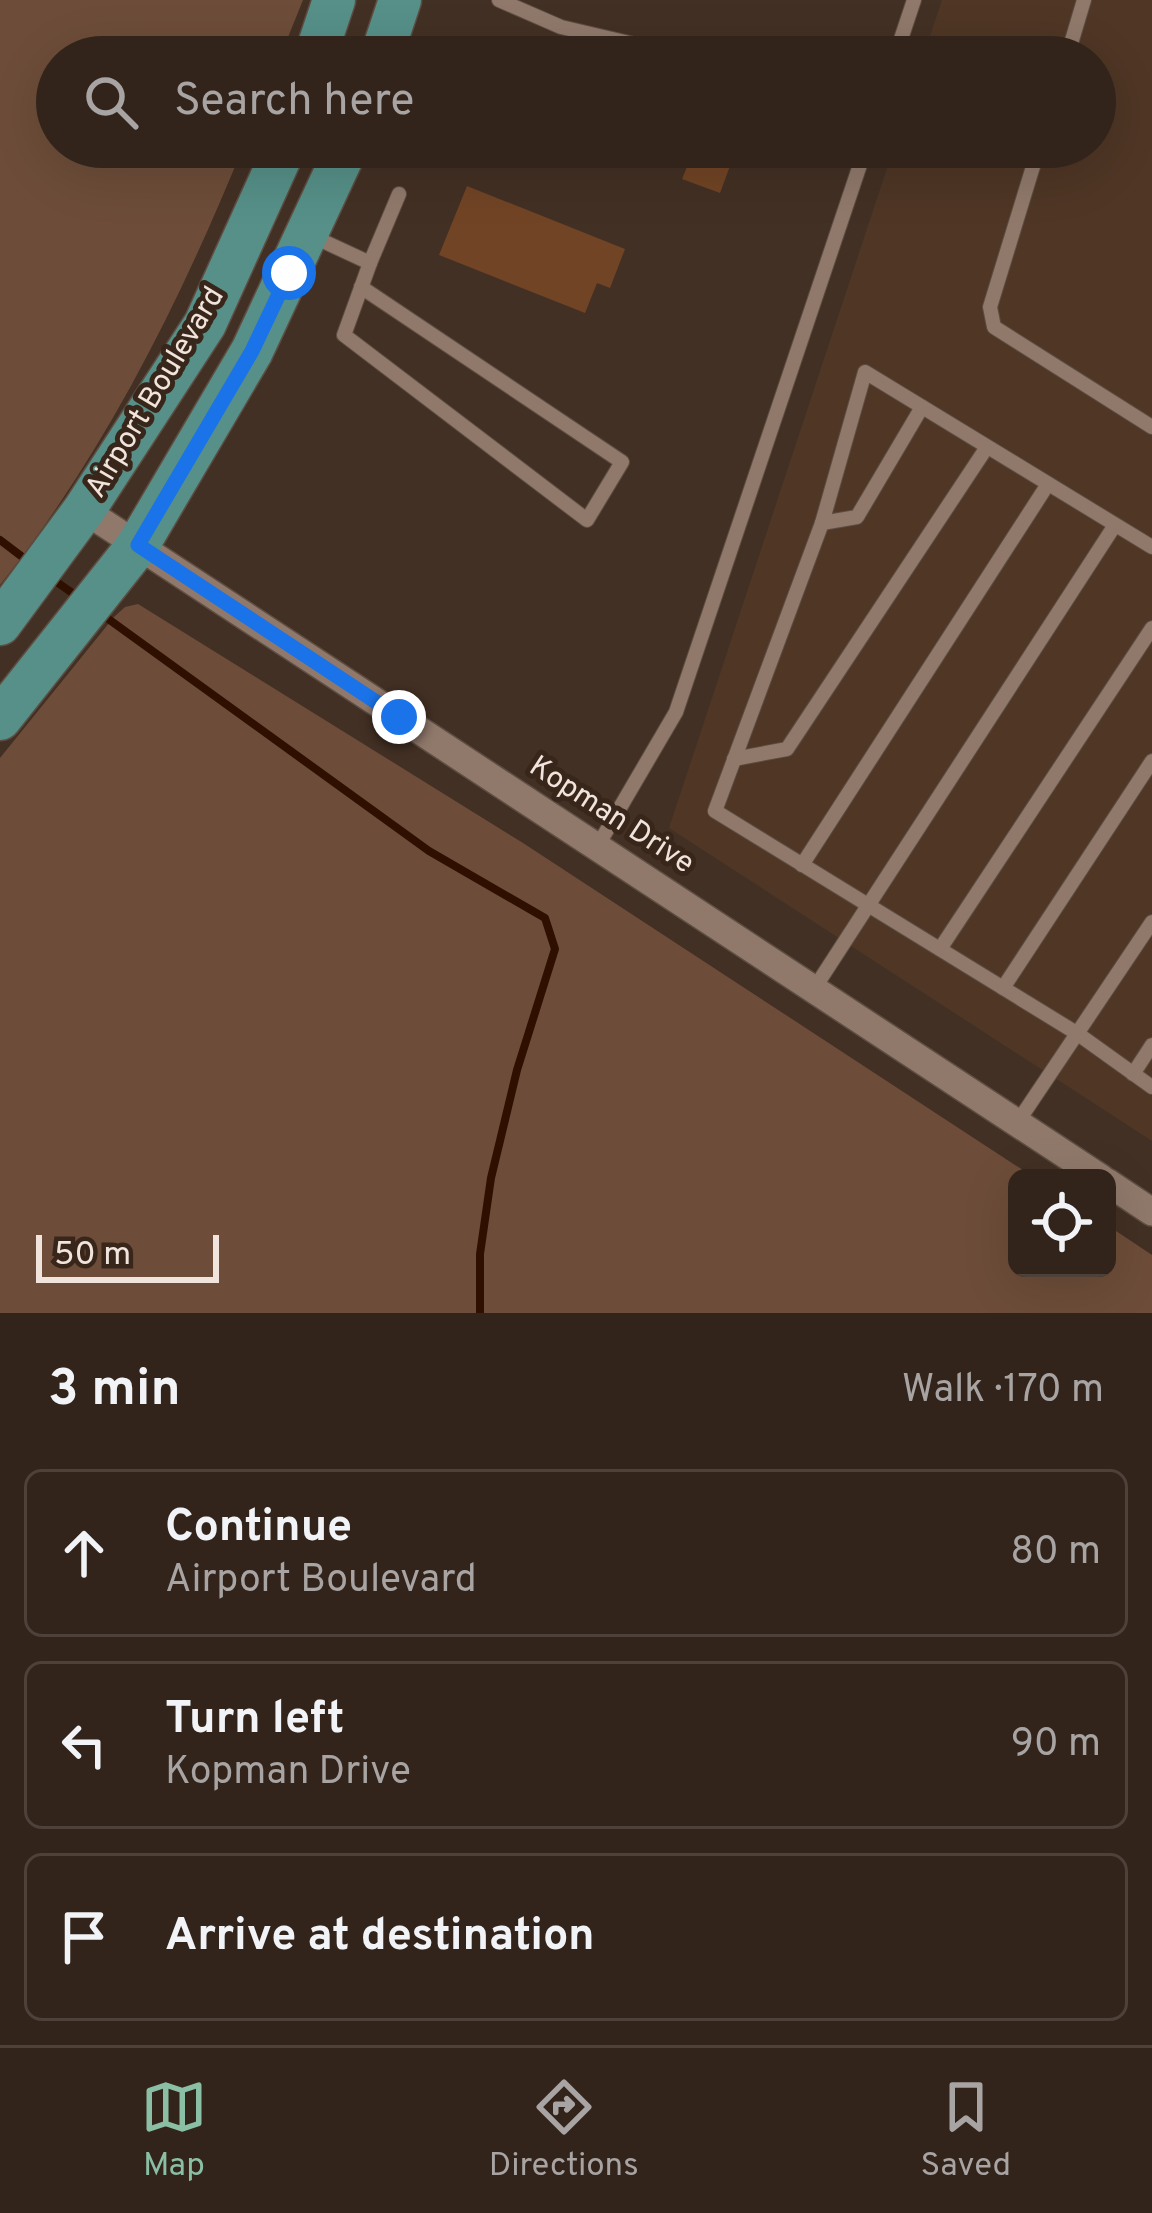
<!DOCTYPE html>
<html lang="en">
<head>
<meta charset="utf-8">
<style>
  body { margin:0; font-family:Overpass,sans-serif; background:#3d3028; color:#f1f3f6 }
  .controls { position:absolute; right:36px; bottom:36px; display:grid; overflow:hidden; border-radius:18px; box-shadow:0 12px 48px #0002 }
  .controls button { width:108px; height:108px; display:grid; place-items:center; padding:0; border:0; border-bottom:3px solid #4d413a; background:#32241b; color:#f1f3f6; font:60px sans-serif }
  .scale { position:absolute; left:36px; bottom:30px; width:183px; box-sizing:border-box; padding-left:12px; border:6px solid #f0e4dc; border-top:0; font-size:33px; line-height:42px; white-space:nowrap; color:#f0e4dc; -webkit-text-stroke:9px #39261a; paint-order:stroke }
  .stop { position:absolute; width:36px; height:36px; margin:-27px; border:9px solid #1a73e8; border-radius:50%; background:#fff }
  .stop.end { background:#1a73e8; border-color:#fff; box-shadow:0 3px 12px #0008 }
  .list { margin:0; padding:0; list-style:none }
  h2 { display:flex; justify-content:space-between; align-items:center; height:156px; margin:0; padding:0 48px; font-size:51px }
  h2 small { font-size:39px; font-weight:400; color:#a8a4a3 }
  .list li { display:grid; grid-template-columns:78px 1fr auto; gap:36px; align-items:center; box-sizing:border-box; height:168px; margin:0 24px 24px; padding:0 24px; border:3px solid #4d413a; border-radius:18px }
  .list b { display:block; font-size:45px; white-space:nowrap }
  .list p { margin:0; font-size:39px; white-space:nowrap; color:#a8a4a3 }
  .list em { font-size:39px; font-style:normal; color:#a8a4a3 }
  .icon { flex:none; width:66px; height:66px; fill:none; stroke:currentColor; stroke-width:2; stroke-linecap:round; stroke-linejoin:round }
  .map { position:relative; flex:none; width:1152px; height:1313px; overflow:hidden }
  .search { position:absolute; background:#32241b; box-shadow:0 12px 48px #0002; left:36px; right:36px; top:36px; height:132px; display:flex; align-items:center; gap:30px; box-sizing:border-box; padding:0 42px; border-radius:66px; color:#a8a4a3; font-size:45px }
  .sheet { height:732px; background:#32241b }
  nav { display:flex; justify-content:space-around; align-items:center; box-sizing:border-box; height:168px; border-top:3px solid #4d413a; background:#32241b; font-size:33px; color:#a8a4a3 }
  nav a { display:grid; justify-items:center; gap:6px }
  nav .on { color:#8abfa5 }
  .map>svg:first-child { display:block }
  .built { fill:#4f3625 }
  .green { fill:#6d4d39 }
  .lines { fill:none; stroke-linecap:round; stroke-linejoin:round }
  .stream { stroke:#2f1000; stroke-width:8 }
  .building { fill:#714425 }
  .service-casing { stroke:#5d4d42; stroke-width:16 }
  .minor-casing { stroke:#5d4d42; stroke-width:30 }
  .primary-casing { stroke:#5d4d42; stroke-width:45 }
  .service { stroke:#90796b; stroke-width:14 }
  .minor { stroke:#90796b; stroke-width:27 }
  .primary { stroke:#569088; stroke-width:42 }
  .route { stroke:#1a73e8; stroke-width:15 }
  .labels { text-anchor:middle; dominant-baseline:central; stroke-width:10; stroke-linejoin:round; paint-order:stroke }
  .street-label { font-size:30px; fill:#f0e4dc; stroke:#39261a }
</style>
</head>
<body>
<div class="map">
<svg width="1152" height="1313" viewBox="0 0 1152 1313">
  <rect width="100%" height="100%" fill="#433024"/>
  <!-- built -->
  <polygon class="built" points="942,0 1152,0 1152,1141 669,828 894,147 1095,147 1095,57 923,57"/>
  <!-- green -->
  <g class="green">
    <path d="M 0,0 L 303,0 L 280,57 L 57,57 L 57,147 L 243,147 C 180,302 104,454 0,585 Z"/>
    <polygon points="138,604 523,843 1035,1178 1017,1178 1017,1268 1107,1268 1107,1225 1152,1255 1152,1313 0,1313 0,758 114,617 125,607"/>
  </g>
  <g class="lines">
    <!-- stream -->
    <g class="stream">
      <polyline points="0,540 29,562"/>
      <polyline points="51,578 78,597"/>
      <polyline points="100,613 429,851 545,918 555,949 517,1070 491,1178 480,1254 480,1313"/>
    </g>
  </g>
  <!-- building -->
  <g class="building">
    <polygon points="695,147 737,147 720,193 682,179"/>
    <polygon points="467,186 625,249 610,288 597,283 585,313 439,255"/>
  </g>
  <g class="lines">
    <defs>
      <g id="service">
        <polyline points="499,0 561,27 689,57"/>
        <polyline points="895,57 914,0"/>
        <polyline points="1067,57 1084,0"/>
        <polyline points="1039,147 990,307 994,327 1152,427"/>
        <polyline points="312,236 370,263 344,335 587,520 622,462 361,287"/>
        <polyline points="370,263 399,194"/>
        <polyline points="822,523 857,517 922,407"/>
        <polyline points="1152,547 865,372 822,523 715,811 1078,1034 1152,1087"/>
        <polyline points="734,759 787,749 987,447"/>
        <polyline points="597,847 676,712 866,147"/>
        <polyline points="802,865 1048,484"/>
        <polyline points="940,949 1152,628"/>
        <polyline points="1003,988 1152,761"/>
        <polyline points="814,989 1115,525"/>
        <polyline points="1133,1074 1152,1045"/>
        <polyline points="1017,1123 1152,922"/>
      </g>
      <g id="minor">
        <polyline points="84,510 1101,1178"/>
        <polyline points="1107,1182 1152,1212"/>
      </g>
      <g id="primary">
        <polyline points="315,57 334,0"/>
        <polyline points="381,57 400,0"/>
        <polyline points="0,624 84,510 205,324 285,147"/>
        <polyline points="0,719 138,545 252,351 347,147"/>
      </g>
    </defs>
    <!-- service casing -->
    <use href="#service" class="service-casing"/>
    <!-- minor casing -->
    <use href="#minor" class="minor-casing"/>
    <!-- primary casing -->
    <use href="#primary" class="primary-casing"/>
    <!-- service -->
    <use href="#service" class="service"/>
    <!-- minor -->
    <use href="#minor" class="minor"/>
    <!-- primary -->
    <use href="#primary" class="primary"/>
  </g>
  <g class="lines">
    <!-- route -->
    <polyline class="route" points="289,273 252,351 138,545 399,717"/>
  </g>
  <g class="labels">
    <!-- street labels -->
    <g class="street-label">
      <text transform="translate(156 393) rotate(-59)">Airport Boulevard</text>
      <text transform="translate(611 816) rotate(33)">Kopman Drive</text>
    </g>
  </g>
</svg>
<div class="controls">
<button><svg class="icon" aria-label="locate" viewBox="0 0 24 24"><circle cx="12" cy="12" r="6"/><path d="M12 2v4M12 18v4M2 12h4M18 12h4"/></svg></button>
</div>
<div class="scale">50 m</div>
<div class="stop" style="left:289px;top:273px"></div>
<div class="stop end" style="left:399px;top:717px"></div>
<div class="search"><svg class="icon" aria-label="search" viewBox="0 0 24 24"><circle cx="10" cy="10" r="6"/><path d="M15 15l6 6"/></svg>Search here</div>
</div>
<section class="sheet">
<h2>3 min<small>Walk · 170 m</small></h2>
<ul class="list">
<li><svg class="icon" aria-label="ahead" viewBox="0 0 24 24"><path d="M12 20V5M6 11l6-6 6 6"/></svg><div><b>Continue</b><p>Airport Boulevard</p></div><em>80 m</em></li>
<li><svg class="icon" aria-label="left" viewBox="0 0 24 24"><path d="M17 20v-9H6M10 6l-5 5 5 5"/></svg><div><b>Turn left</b><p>Kopman Drive</p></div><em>90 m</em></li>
<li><svg class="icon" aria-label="arrive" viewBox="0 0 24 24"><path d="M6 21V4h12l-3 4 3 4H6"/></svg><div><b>Arrive at destination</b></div></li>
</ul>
</section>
<nav>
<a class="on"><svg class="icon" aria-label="map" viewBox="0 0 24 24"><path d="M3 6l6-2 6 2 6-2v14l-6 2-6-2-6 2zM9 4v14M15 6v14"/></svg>Map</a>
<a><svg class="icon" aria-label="directions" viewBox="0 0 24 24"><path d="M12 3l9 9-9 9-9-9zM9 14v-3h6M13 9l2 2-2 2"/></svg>Directions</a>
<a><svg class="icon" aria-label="saved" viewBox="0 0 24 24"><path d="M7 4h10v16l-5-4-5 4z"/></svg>Saved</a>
</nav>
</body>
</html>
